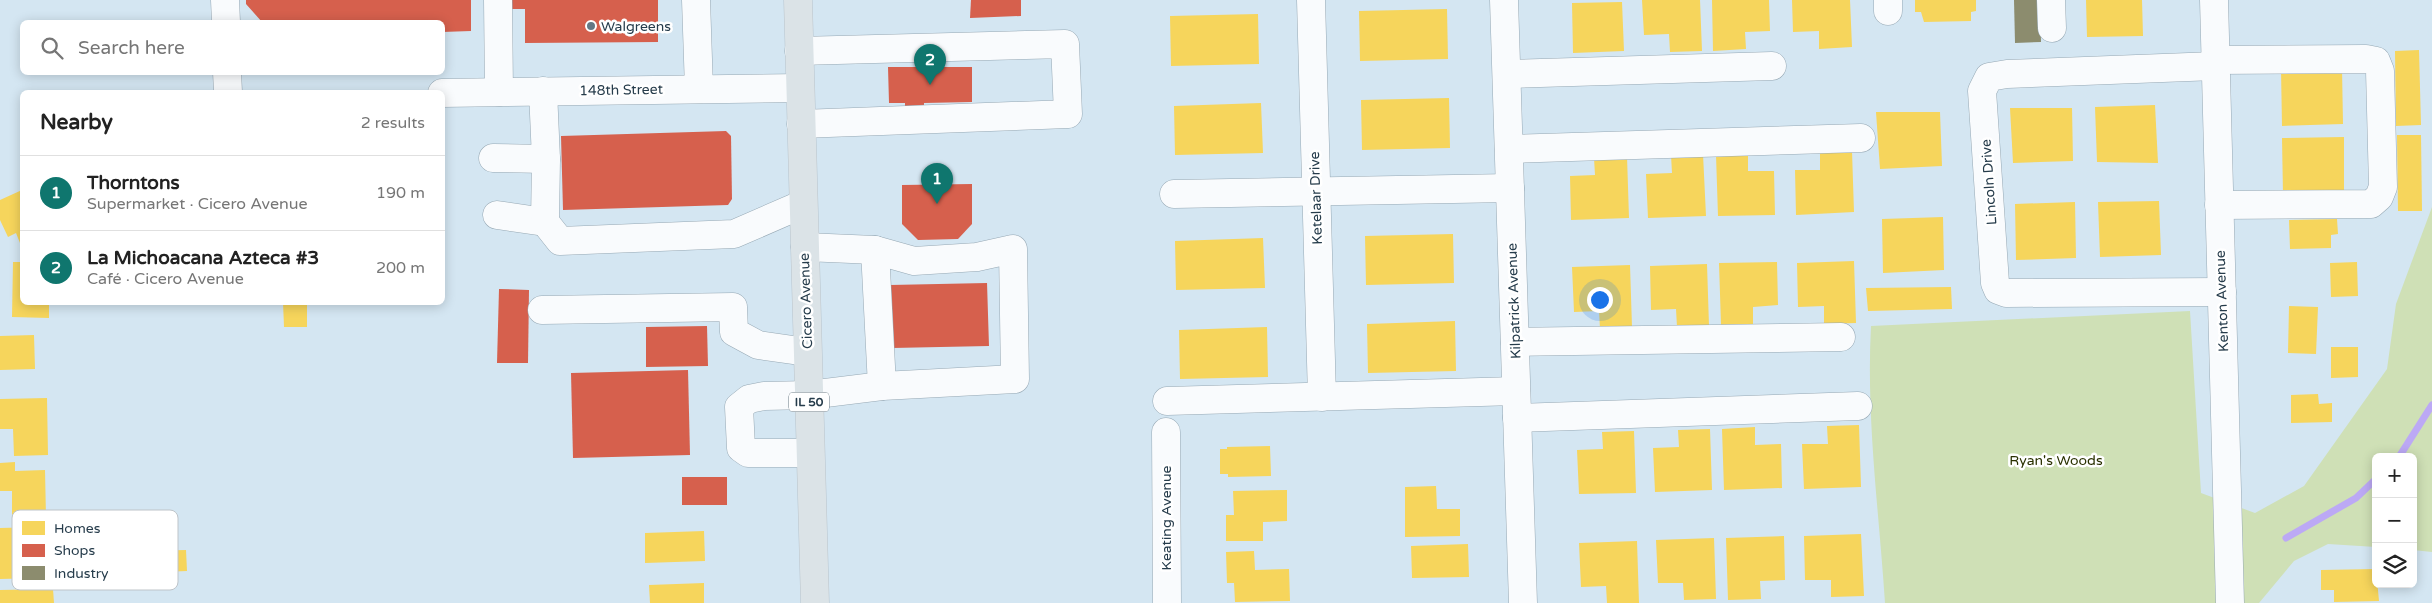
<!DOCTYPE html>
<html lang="en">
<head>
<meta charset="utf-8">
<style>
  body { margin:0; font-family:"Varela Round",sans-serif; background:#f2f2f2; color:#222 }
  .controls { position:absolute; right:15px; bottom:15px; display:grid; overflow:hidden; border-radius:8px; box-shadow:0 2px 12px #0003 }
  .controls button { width:45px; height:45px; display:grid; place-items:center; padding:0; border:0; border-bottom:1px solid #e0e0e0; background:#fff; color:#222; font:25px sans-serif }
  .you { position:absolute; left:1599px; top:299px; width:18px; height:18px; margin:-12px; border:4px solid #fff; border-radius:50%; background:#1a73e8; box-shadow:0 0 0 8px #1a73e833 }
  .badge { display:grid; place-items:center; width:32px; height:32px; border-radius:50%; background:#0f766e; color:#fff; font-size:16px; font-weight:700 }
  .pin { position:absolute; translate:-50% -41px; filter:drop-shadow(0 1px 2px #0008) }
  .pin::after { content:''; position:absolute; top:26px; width:18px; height:15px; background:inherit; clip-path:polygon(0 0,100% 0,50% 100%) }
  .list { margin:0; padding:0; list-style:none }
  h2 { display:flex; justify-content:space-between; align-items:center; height:65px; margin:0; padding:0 20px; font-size:21px }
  h2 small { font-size:16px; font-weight:400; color:#767676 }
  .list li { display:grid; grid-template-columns:32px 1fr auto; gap:15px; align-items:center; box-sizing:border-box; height:75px; padding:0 20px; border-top:1px solid #e0e0e0 }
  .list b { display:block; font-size:19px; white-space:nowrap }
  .list p { margin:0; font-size:16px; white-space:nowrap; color:#767676 }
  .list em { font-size:16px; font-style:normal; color:#767676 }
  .icon { flex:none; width:28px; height:28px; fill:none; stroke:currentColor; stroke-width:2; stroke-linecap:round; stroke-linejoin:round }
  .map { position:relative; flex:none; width:2432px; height:603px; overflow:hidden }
  .search { position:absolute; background:#fff; box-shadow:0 2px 12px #0003; left:20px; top:20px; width:425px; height:55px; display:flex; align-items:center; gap:12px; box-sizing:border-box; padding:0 18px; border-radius:8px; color:#767676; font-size:19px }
  .panel { position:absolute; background:#fff; box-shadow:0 2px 12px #0003; left:20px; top:90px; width:425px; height:215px; border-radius:8px }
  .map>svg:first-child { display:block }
  .green { fill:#cfe0b6 }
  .homes { fill:#f6d55c }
  .shops { fill:#d6604d }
  .industry { fill:#8c8c6e }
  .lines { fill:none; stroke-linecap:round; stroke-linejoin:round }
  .stream { stroke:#bca9f5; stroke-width:7 }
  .minor-casing { stroke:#96a8b4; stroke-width:29 }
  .major-casing { stroke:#b9c4cc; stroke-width:29 }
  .minor { stroke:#f9fbfd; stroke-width:28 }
  .major { stroke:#dbe3e7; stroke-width:28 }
  .poi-dot { fill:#637885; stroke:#fff; stroke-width:2 }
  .labels { text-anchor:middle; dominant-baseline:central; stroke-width:5; stroke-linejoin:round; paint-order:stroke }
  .shield { fill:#fff; stroke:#677681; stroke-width:1 }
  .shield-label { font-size:12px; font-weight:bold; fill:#263c4b }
  .poi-label { font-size:14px; fill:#263c4b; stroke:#fff; text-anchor:start }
  .street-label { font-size:14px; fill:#263c4b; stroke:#fff }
  .park-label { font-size:14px; fill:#2a3100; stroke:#fff }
  .key { fill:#fff; stroke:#bec4c9; stroke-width:1 }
  .key-label { font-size:14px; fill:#263c4b }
</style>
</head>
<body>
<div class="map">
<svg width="2432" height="603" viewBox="0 0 2432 603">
  <rect width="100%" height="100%" fill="#d4e6f2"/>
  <!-- green -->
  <path class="green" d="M 2432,207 L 2432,552 L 2413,550 L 2413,457 L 2376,457 L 2376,547 L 2328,544 L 2294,561 L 2259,603 L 1885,603 C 1879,511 1866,418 1871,326 L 2190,311 L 2201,493 L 2255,513 L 2304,486 L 2387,369 L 2396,304 Z"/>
  <!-- homes -->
  <g class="homes">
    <polygon points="1642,0 1700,0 1702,51 1670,52 1669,34 1644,35"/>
    <polygon points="1712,0 1769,0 1770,31 1745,32 1746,49 1713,51"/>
    <polygon points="1792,0 1850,0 1852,47 1819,49 1819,31 1793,32"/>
    <polygon points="1915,0 1976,0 1976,11 1971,12 1971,21 1924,22 1921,12 1915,12"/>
    <polygon points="2086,0 2142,0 2143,36 2087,37"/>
    <polygon points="1622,2 1624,51 1573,53 1572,3"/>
    <polygon points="1447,9 1448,59 1360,61 1359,11"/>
    <polygon points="1258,14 1259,64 1171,66 1170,16"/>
    <polygon points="2419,50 2421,125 2396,126 2395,51"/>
    <polygon points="2342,68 2343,124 2282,126 2281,69"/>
    <polygon points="1449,98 1450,148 1362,150 1361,100"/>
    <polygon points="1261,103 1263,153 1175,155 1174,106"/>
    <polygon points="2155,105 2158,163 2097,162 2095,107"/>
    <polygon points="2010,108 2072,108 2073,161 2013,163"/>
    <polygon points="1876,112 1940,112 1942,166 1880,169"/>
    <polygon points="2397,135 2421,135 2422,211 2398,211"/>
    <polygon points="2344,137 2344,194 2283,195 2282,138"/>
    <polygon points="1852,151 1854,212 1796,215 1795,170 1820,170 1820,152"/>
    <polygon points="1703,154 1706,216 1648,218 1646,174 1672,173 1671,155"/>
    <polygon points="1748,154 1748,171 1774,171 1775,215 1718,216 1716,155"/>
    <polygon points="1627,156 1629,218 1571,220 1570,176 1595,175 1594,158"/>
    <polygon points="22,190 22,248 16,233 8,237 0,220 0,200"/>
    <polygon points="2159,201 2161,255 2100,257 2098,202"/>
    <polygon points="2075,202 2076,258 2016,260 2015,204"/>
    <polygon points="1943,217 1944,270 1883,273 1882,219"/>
    <polygon points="2337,219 2338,234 2331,235 2331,248 2290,249 2289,220"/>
    <polygon points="1453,234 1454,283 1366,285 1365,236"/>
    <polygon points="1263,238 1265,288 1176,290 1175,241"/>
    <polygon points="1854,261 1856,323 1824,324 1824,306 1798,307 1797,263"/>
    <polygon points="13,262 22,262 22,302 49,302 49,318 12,317"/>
    <polygon points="1777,262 1778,305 1753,307 1753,324 1721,325 1719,263"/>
    <polygon points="2357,262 2358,296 2331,297 2330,263"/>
    <polygon points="1707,264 1709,326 1677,327 1676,309 1651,310 1650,266"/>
    <polygon points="1630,265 1632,327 1600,329 1599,311 1574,312 1572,267"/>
    <polygon points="1951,287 1952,309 1868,311 1866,288"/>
    <polygon points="283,302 307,302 307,327 284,327"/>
    <polygon points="2289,306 2318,307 2316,354 2288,353"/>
    <polygon points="1455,321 1456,371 1368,373 1367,324"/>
    <polygon points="1267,327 1268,377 1180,379 1179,330"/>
    <polygon points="34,335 35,369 0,370 0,336"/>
    <polygon points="2331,347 2358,347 2358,377 2331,378"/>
    <polygon points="2318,394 2319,404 2332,403 2332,422 2291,423 2291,395"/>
    <polygon points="47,398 48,455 14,456 13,429 0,429 0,399"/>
    <polygon points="1859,425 1861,487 1804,489 1802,444 1828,444 1827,426"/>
    <polygon points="1755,427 1755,445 1781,444 1782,488 1724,490 1722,429"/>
    <polygon points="1710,429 1712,490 1655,492 1653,448 1679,447 1678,430"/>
    <polygon points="1634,431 1636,493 1579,494 1577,450 1603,449 1602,432"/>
    <polygon points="1270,446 1271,476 1228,477 1228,474 1220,474 1220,449 1227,449 1227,447"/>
    <polygon points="15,462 15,471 45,470 46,517 12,518 12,491 0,491 0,463"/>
    <polygon points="1436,486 1437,509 1460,509 1460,536 1405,537 1405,487"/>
    <polygon points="1287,490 1287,521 1263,522 1263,541 1226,541 1226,515 1234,515 1233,491"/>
    <polygon points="38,527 40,578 0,579 0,528"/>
    <polygon points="704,531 705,561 645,563 645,533"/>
    <polygon points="1861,534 1864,596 1831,597 1831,580 1805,580 1804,536"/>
    <polygon points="1784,536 1785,580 1760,581 1761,599 1728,600 1726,538"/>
    <polygon points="1714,538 1716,599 1684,600 1683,583 1658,583 1656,540"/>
    <polygon points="1637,541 1639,603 1607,603 1606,586 1581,587 1579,543"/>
    <polygon points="1468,544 1469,577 1412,578 1411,546"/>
    <polygon points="186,550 187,571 140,573 140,551"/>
    <polygon points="1254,551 1255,570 1289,569 1290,601 1235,602 1234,583 1227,583 1226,552"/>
    <polygon points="2376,569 2379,601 2334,602 2334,590 2321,590 2321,570"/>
    <polygon points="704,583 704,603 650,603 649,585"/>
    <polygon points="53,589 54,603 0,603 0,590"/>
  </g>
  <!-- shops -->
  <g class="shops">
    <polygon points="246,0 471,0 471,31 442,32 442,22 262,22 246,4"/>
    <polygon points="498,0 658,0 658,42 525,43 525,9 498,9"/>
    <polygon points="971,0 1021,0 1021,16 970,18"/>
    <polygon points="888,67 972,67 972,102 924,103 924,109 905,109 905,103 889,103"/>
    <polygon points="726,131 731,136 732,199 728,205 563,210 561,136"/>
    <polygon points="972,184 972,224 958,239 918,240 902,224 902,185"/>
    <polygon points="987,283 989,346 892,348 890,285"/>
    <polygon points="499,289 529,290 528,363 497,363"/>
    <polygon points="707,326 708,366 646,367 646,327"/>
    <polygon points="688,370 690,455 573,458 571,373"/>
    <rect x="682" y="477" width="45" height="28"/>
  </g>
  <!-- industry -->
  <polygon class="industry" points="2014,0 2040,0 2041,42 2015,43"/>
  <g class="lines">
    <!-- stream -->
    <g class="stream">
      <polyline points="2399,457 2432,405"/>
      <polyline points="2286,538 2356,498 2376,479"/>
    </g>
    <defs>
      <g id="minor">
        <polyline points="225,0 226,22"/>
        <polyline points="498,0 499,92"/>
        <polyline points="696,0 699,89"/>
        <polyline points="1311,0 1322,397"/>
        <polyline points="1504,0 1523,603"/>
        <polyline points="1888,0 1888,11"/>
        <polyline points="2051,0 2052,28"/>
        <polyline points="2214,0 2230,603"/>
        <polyline points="799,51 1065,44 1068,114 801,124"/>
        <polyline points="2215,60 2366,59 2376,61 2380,71 2383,187 2379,197 2371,204 2219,205"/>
        <polyline points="2215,66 2007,74 1989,77 1982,91 1995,283 1998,290 2006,293 2222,292"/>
        <polyline points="227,72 228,92"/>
        <polyline points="1507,74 1772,66"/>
        <polyline points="442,93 800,88"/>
        <polyline points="1509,149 1861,138"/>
        <polyline points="493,158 546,159"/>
        <polyline points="1174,194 1510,188"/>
        <polyline points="497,215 545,222 546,159 543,91"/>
        <polyline points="545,222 560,241 734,234 803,204"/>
        <polyline points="805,247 875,250 882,386 809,395 764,396 749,399 739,407 741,448 748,453 810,453"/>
        <polyline points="875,250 914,261 977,257 1013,249 1015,379 882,386"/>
        <polyline points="542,310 733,307 734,332 758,345 807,352"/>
        <polyline points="1515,342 1841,337"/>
        <polyline points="1167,401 1516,391"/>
        <polyline points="1517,418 1858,406"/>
        <polyline points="1166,432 1167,603"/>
      </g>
      <polyline id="major" points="798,0 815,603"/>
    </defs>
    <!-- minor casing -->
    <use href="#minor" class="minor-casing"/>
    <!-- major casing -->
    <use href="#major" class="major-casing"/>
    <!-- minor -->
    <use href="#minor" class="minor"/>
    <!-- major -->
    <use href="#major" class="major"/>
  </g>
  <!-- markers -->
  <circle class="poi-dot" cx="591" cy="26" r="5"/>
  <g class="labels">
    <!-- shield labels -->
    <rect class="shield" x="789" y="392.5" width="40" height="19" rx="4"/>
    <g class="shield-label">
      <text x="809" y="402">IL 50</text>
    </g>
    <!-- poi labels -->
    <g class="poi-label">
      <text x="601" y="26">Walgreens</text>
    </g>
    <!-- street labels -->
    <g class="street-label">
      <text transform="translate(621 90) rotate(-1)">148th Street</text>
      <text transform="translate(1989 182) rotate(-94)">Lincoln Drive</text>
      <text transform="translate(1316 198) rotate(-92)">Ketelaar Drive</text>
      <text transform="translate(806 301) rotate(-92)">Cicero Avenue</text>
      <text transform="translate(1514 301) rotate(-92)">Kilpatrick Avenue</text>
      <text transform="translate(2222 301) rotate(-92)">Kenton Avenue</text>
      <text transform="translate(1166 518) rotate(-90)">Keating Avenue</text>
    </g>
    <!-- park labels -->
    <g class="park-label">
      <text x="2056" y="460">Ryan's Woods</text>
    </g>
  </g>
  <!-- legend -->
  <rect x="12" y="510" width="166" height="80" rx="8" class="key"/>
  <rect x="22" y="521" width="23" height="14" fill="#f6d55c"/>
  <rect x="22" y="544" width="23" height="13" fill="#d6604d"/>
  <rect x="22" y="566" width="23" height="14" fill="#8c8c6e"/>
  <g class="key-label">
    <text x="54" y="533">Homes</text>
    <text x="54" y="555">Shops</text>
    <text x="54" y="578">Industry</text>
  </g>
</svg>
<div class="controls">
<button>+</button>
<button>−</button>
<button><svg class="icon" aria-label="layers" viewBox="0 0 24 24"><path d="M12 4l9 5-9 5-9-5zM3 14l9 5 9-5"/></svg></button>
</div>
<div class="you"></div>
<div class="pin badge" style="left:937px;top:204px">1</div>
<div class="pin badge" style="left:930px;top:85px">2</div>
<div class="search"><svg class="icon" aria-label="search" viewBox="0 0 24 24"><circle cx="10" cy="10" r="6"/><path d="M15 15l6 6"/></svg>Search here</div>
<section class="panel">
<h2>Nearby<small>2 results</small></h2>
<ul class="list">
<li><span class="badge">1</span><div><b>Thorntons</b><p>Supermarket · Cicero Avenue</p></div><em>190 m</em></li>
<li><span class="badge">2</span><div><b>La Michoacana Azteca #3</b><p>Café · Cicero Avenue</p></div><em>200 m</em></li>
</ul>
</section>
</div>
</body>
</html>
